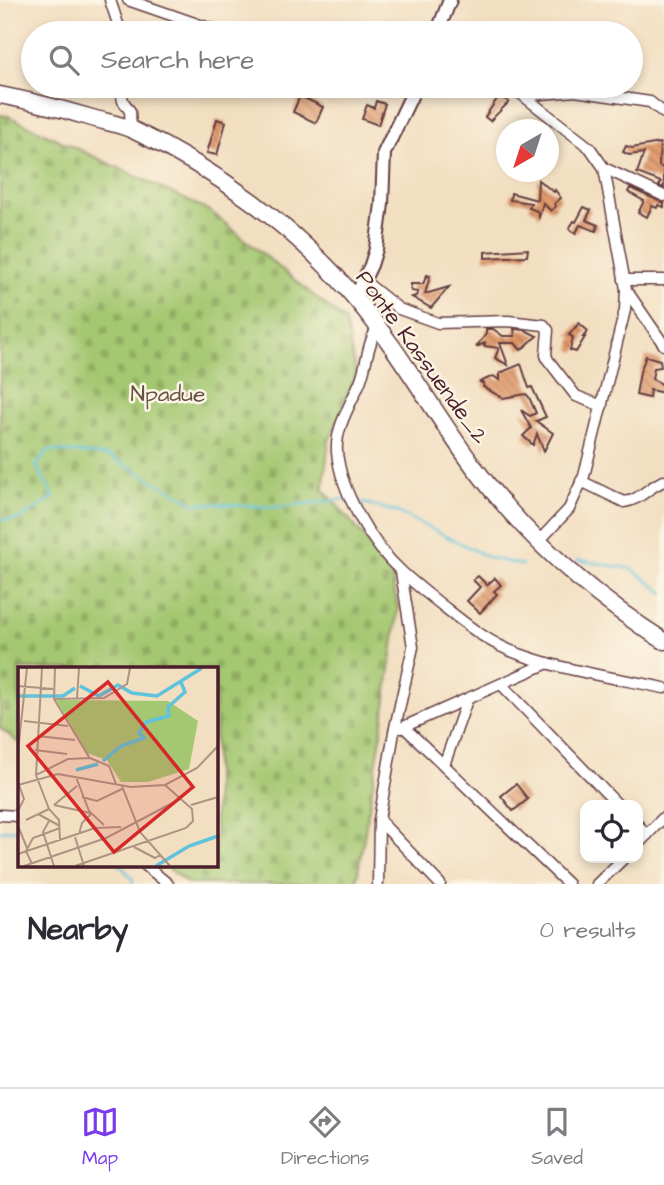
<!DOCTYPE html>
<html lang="en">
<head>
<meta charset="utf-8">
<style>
  body { margin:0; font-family:"Architects Daughter",sans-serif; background:#f2f2f3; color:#2b2b33 }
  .controls { position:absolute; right:21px; bottom:21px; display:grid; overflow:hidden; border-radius:14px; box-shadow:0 4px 10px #0003 }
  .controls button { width:63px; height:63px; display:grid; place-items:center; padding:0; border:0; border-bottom:2px solid #e1e1e2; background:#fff; color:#2b2b33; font:35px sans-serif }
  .compass { position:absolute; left:496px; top:119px; width:63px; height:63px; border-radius:50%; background:#fff; box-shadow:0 4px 10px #0003; rotate:219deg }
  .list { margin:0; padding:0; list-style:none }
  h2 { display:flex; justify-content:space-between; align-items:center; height:91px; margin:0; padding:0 28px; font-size:30px }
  h2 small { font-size:23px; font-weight:400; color:#7c7c81 }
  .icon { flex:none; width:38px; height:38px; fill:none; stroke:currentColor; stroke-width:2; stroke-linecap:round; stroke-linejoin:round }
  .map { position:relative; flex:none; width:664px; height:884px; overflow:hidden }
  .search { position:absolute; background:#fff; box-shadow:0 4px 10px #0003; left:21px; right:21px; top:21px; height:77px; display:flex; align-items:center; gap:18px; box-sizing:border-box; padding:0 24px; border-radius:38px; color:#7c7c81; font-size:26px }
  .sheet { height:203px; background:#fff }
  nav { display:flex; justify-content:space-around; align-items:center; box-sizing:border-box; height:98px; border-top:2px solid #e1e1e2; background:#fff; font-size:19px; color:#7c7c81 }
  nav a { display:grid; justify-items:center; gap:4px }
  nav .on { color:#7c3aed }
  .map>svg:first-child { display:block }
  .cemetery { fill:url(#cemetery-stones); stroke:#77744e; stroke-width:2 }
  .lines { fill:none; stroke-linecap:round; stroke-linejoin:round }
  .stream { stroke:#5ec3dc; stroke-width:2.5 }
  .building { fill:url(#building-back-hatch) }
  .minor-casing { stroke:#633c41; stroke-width:13 }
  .tertiary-casing { stroke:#633c41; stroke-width:16 }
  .trunk-casing { stroke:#633c41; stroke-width:19 }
  .minor { stroke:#fff; stroke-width:10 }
  .tertiary { stroke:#fff; stroke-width:12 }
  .trunk { stroke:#fff; stroke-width:16 }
  .labels { text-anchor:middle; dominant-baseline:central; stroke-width:5; stroke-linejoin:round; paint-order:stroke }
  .street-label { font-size:23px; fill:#4a1f2b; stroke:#fcf5e5 }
  .park-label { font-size:23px; fill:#655240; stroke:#fcf5e5 }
  .inset-river { fill:none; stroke:#5ec3dc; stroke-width:3.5 }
  .inset-road { fill:none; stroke:#af9284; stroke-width:2 }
  .view { fill:#d62828; fill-opacity:0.15; stroke:#d62828; stroke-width:3.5 }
  .inset-edge { fill:none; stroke:#4a1f2b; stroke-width:3.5 }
</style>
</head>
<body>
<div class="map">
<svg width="664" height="884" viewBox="0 0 664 884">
  <defs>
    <pattern id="cemetery-stones" width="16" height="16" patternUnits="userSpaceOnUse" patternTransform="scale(1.75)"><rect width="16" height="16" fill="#a4c871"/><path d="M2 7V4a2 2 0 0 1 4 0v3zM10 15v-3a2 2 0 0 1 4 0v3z" fill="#8fab62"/></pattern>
    <pattern id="building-back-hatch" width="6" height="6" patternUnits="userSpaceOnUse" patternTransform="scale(1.75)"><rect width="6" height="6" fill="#e09768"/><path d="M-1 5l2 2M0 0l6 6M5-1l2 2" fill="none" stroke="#b87b56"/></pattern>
  </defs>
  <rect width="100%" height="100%" fill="#fcf5e5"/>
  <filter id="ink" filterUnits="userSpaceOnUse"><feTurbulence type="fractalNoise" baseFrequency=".0143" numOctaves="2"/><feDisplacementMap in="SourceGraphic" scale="14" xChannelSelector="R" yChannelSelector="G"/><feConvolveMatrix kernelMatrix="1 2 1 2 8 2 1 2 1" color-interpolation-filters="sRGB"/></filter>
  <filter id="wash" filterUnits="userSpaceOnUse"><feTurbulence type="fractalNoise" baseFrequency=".00686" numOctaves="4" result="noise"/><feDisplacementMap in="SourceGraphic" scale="28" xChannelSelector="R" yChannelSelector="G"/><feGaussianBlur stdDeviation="1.57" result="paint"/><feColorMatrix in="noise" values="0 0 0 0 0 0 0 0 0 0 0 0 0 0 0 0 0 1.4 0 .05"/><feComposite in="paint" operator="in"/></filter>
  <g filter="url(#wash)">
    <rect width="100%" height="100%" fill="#f2dec0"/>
    <!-- cemetery -->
    <polygon class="cemetery" points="0,115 8,116 210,211 345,321 356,374 329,441 323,489 389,566 398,608 381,737 356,884 188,884 165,865 215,865 215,669 19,669 19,743 0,728"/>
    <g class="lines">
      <!-- stream -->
      <g class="stream">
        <polyline points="356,501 397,512 490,558 522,565"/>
        <polyline points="0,520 20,519 54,497 36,466 48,450 109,456 194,503 277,507 346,499"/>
        <polyline points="578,560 632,569 664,593"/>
        <polyline points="0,831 19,829"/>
        <polyline points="120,865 132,878 133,884"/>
      </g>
    </g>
    <g id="blocks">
      <!-- building -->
      <g class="building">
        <polygon points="300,96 323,107 316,123 293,112"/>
        <polygon points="499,96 509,102 490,121 485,117"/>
        <polygon points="376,101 385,104 378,125 362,119 367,105 374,108"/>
        <polygon points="217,119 226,122 217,155 207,153"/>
        <polygon points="660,143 659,166 664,168 664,188 659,186 661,182 637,173 644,153 629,155 623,152 626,146 632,148"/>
        <polygon points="538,180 554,192 555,190 561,198 554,204 556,206 551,211 543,203 539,217 537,211 529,208 531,203 510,200 511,193 537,200"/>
        <polygon points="630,188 664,203 664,207 658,205 657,208 652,206 647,217 638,213 644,201 628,192"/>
        <polygon points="584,207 591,210 586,220 598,225 596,231 580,225 576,233 569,229 574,221 576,222"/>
        <polygon points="528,249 527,256 485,258 485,252"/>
        <polygon points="427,275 430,276 425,294 449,287 431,308 412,297 416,296 418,292 411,291 411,284 423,284"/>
        <polygon points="579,323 588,331 583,337 585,337 576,352 570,350 573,337 569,335"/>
        <polygon points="486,329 493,329 503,336 515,336 514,329 525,330 537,336 521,350 515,343 500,343 508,365 495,358 499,348 484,346 485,343 476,347 486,334"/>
        <polygon points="646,356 660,360 661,367 654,368 652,379 664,385 664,393 650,390 649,398 636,395 640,372"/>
        <polygon points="521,364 529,388 532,387 546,417 536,421 553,433 544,451 537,434 533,445 523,436 531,428 521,410 530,416 536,413 529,397 526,394 503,398 483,387 484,384 480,382 493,376 500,380 500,373"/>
        <polygon points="478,576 487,585 495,578 501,585 494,591 497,594 480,613 467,601 480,587 473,580"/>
        <polygon points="516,784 528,799 513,811 501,796"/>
      </g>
    </g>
  </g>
  <g filter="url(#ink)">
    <use href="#blocks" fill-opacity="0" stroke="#633c41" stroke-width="2"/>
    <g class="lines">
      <defs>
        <g id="minor">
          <polyline points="110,0 121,33"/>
          <polyline points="128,0 223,33"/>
          <polyline points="292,33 325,33"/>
          <polyline points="120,86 123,101 130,111 131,129"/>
          <polyline points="491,86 531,95 575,91 650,102 664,113"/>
          <polyline points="521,94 590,148 604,168 626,289 625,310 584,476 569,509 538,542"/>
          <polyline points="604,168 664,196"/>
          <polyline points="624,280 664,280"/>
          <polyline points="364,281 399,309 438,323 508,321 544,325 548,330 546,355 548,360 576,396 602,406"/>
          <polyline points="627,291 664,345"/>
          <path d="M 378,327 C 367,343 367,365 360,382 C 351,404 335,428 337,452 C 341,493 372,545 402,572 C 415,584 429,595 443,606 C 467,625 490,644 519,654 C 565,671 616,678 664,688"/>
          <path d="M 581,481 L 624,502 C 641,500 649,486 664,481"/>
          <polyline points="501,684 618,805"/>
          <polyline points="404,727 568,884"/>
          <polyline points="401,728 548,663"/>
          <polyline points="444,765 467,700"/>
          <polyline points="0,815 19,816"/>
          <polyline points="379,820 440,884"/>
          <polyline points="638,825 647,835"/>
          <polyline points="638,844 664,817"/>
          <polyline points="145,865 168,884"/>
          <polyline points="378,884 379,820 394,732 413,647 401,572"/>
          <polyline points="597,884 624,858"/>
        </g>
        <g id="tertiary">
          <polyline points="437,33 450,0"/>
          <polyline points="355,298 371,265 376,249 382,204 384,153 416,86"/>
        </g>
        <path id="trunk" d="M 0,95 C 31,101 62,109 92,118 C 106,122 120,124 133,130 C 215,169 297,228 355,298 C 400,351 433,412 474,467 C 526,537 591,595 664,641"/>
      </defs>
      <!-- minor casing -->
      <use href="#minor" class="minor-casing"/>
      <!-- tertiary casing -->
      <use href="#tertiary" class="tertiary-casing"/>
      <!-- trunk casing -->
      <use href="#trunk" class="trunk-casing"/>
      <!-- minor -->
      <use href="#minor" class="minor"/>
      <!-- tertiary -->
      <use href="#tertiary" class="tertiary"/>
      <!-- trunk -->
      <use href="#trunk" class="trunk"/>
    </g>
  </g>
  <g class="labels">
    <!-- street labels -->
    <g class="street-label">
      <text transform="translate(422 357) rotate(54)">Ponte Kassuende_2</text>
    </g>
    <!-- park labels -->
    <g class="park-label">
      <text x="168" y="394">Npadue</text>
    </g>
  </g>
  <!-- overview -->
  <g transform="translate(18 667)">
    <rect width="200" height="200" fill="#f2dec0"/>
    <path d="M 38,33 L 150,34 L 180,54 L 171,102 L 130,115 L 103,115 L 89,93 L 69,86 Z" fill="#a4c871"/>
    <path class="inset-river" d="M 62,19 L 81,29 L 100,18 L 114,26 L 139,29 L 184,1M 0,29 L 45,29 L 57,21M 85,94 L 103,79 L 126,71 L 121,66 L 128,55 L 151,49 L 150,40 L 167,25 L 162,13M 58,103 L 80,97M 138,199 L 171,179 L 200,169"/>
    <path class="inset-road" d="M 37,1 L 36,32 L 71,90M 0,19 L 35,22M 59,31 L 61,1M 36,32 L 86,31 L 109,17 L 112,1M 6,54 L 50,59M 19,69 L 57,73M 17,83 L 49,87M 0,84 L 9,1M 18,108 L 24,1M 58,110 L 71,144 L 86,158M 0,118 L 40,107 L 113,120 L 147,118 L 179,101 L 200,79M 104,119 L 122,165 L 152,199M 64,130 L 79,134 L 104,122M 36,138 L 72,146M 36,138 L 59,119M 173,138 L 200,130M 0,144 L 6,132 L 1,118M 20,147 L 42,159M 8,153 L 31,142M 31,154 L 25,165 L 36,199M 0,159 L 9,181M 61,167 L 64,156 L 73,147M 57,170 L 66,199M 42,173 L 41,153 L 31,142 L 18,108 L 50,92 L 72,91 L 91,99 L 98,117M 116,180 L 137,191 L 142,188M 0,187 L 77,161 L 103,160M 14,197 L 8,184 L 15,171 L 42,161M 6,199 L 88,171 L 162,132M 57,199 L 168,161 L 175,154 L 174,142 L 147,118"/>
    <path class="view" d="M 90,15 L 175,120 L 96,185 L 10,79 Z"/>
    <rect width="200" height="200" class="inset-edge"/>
  </g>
</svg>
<div class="controls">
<button><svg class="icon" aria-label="locate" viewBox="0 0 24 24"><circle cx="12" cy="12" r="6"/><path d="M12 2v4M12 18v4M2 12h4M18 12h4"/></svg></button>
</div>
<svg class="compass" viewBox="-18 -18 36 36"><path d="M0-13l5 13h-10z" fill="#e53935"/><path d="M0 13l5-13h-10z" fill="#7c7c81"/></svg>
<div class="search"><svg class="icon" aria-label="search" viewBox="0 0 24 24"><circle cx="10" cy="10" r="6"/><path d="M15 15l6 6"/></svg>Search here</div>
</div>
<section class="sheet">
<h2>Nearby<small>0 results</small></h2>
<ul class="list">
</ul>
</section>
<nav>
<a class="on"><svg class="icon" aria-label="map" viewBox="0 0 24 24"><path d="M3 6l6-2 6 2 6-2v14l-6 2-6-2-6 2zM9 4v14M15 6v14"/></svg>Map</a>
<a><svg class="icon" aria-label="directions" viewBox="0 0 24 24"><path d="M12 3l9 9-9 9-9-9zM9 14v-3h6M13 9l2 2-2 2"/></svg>Directions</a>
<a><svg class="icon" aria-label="saved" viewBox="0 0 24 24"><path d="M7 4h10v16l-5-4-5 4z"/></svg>Saved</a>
</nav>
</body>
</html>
